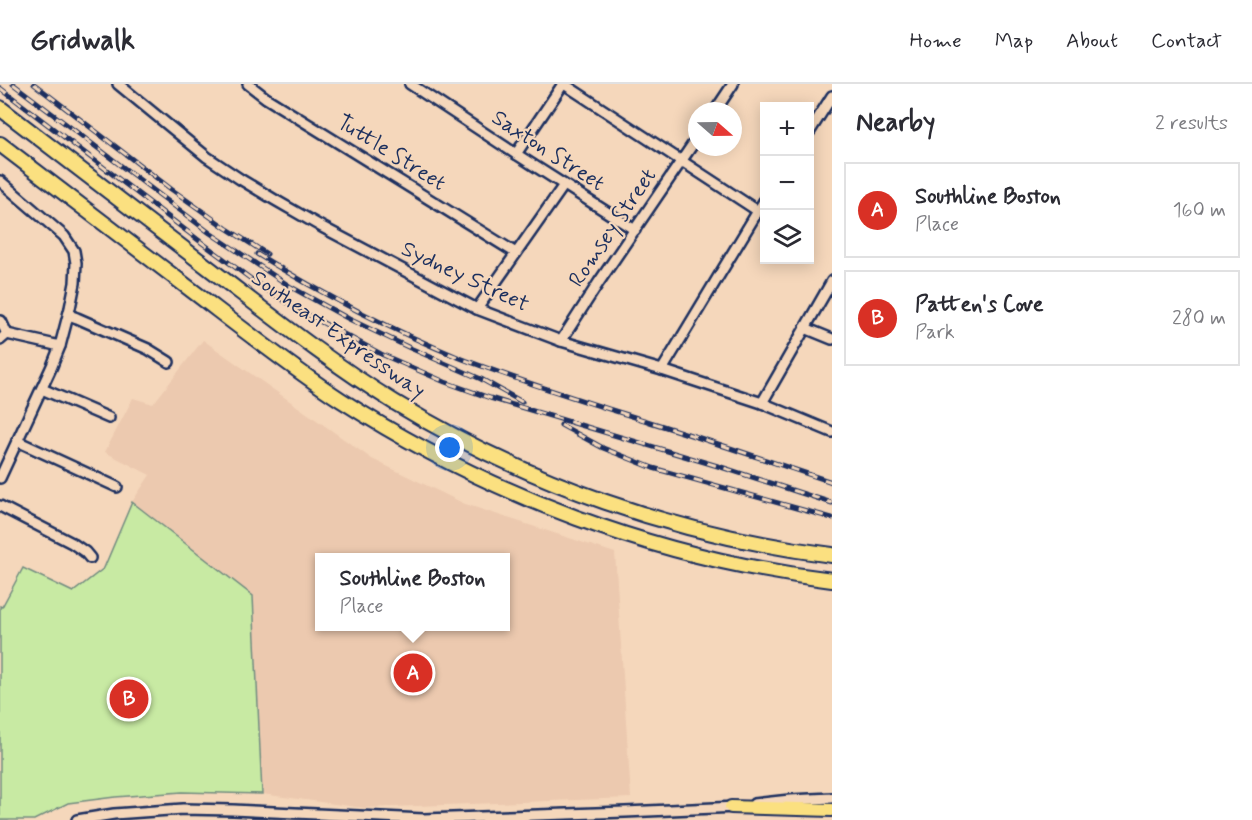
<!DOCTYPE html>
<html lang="en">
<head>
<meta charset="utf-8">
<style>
  body { margin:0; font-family:Mynerve,sans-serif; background:#f7f7f7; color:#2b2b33 }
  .controls { position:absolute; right:18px; top:18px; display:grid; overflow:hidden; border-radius:0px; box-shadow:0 3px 15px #0003 }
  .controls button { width:54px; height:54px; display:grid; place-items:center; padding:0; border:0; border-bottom:2px solid #e1e1e2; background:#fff; color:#2b2b33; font:30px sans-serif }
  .compass { position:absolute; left:688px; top:18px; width:54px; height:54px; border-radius:50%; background:#fff; box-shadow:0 3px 15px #0003; rotate:110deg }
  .you { position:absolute; left:450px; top:364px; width:21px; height:21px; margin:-15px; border:4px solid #fff; border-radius:50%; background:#1a73e8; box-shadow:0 0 0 9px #1a73e833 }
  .badge { display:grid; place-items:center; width:39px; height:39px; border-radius:50%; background:#d93025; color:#fff; font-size:20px; font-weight:700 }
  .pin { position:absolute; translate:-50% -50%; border:3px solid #fff; box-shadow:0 2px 6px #0006 }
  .popup { position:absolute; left:315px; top:469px; width:195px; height:78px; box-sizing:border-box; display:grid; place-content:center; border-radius:0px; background:#fff; filter:drop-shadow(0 2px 4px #0005); font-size:20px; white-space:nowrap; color:#7c7c81 }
  .popup b { font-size:22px; color:#2b2b33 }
  .popup::after { content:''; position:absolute; left:50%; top:100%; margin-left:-12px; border:12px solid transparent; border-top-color:#fff }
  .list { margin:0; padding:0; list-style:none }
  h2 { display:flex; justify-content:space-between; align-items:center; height:78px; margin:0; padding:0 24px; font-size:26px }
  h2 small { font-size:20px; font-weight:400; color:#7c7c81 }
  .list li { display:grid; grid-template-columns:39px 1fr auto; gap:18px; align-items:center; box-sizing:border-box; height:96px; margin:0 12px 12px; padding:0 12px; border:2px solid #e1e1e2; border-radius:0px }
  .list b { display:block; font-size:22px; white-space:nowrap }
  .list p { margin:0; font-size:20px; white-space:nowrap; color:#7c7c81 }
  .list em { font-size:20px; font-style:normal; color:#7c7c81 }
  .icon { flex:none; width:33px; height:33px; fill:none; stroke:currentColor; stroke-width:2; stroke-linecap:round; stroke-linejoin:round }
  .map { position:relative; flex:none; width:832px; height:736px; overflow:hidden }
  header { display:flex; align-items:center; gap:36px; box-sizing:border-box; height:84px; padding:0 30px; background:#fff; border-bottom:2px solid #e1e1e2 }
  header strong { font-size:28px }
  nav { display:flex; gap:33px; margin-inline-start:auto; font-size:21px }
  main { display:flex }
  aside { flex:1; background:#fff }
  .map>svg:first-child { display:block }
  .built { fill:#ecc9af; fill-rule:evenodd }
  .green { fill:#c8eaa3; stroke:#728c80; stroke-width:1.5 }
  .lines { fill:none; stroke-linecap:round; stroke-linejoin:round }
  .minor-casing { stroke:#1b2f5e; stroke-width:14 }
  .major-casing { stroke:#1b2f5e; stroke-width:16 }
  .highway-casing { stroke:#1b2f5e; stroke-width:18 }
  .minor { stroke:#f5d7bb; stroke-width:9 }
  .major { stroke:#fbe080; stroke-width:12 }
  .highway { stroke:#fbe080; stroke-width:14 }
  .rail-casing { stroke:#1b2f5e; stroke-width:5 }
  .rail { stroke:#f5d7bb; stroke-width:3; stroke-dasharray:9; stroke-linecap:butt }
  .labels { text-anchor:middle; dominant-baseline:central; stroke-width:4.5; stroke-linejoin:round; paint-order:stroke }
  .street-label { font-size:22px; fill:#1b2f5e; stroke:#f5d7bb }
</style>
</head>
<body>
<header>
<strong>Gridwalk</strong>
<nav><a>Home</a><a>Map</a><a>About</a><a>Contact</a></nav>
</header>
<main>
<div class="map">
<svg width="832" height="736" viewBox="0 0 832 736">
  <rect width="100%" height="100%" fill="#f5d7bb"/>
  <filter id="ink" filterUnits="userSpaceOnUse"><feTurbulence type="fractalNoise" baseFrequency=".0167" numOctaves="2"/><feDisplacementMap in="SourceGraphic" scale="12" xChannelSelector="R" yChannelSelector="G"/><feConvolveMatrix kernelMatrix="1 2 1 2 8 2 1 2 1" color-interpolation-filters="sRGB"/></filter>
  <g filter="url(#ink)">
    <!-- built -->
    <path class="built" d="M 203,256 L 372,375 L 465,420 L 615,469 L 631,714 L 364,724 L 262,710 L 253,512 L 132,418 L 150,391 L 105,368 L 133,314 L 153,320 ZM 320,474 L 506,474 L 506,542 L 320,542 Z"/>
    <!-- green -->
    <polygon class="green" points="132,418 253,512 262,710 182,708 115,713 68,719 34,736 0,736 0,522 2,523 23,484 73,508 104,484"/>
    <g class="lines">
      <defs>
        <g id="minor">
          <polyline points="118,0 207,73 240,95 275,116 322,143 477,225 561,257 662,286 762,319 832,348"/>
          <polyline points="248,0 266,14 516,169"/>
          <polyline points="410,0 516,70 635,146"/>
          <polyline points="564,0 758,127"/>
          <polyline points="715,27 733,0"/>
          <polyline points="810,47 832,12"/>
          <polyline points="516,70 563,0"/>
          <polyline points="0,97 64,152 74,167 76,179 75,199 70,224 60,262 52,282 0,394"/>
          <polyline points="477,225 564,101"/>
          <polyline points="69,231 77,234 148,265 169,278"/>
          <polyline points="0,237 1,237 7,250"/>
          <polyline points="805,244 832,255"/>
          <polyline points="0,256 7,250 60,262"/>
          <polyline points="561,257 599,198 697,54"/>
          <polyline points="662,286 764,117"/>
          <polyline points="42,305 109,334"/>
          <polyline points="762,319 832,197"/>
          <polyline points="17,357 117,403"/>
          <polyline points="0,422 72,459 85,468 90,474"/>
          <polyline points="754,720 790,716 832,714"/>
          <polyline points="77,736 114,730 183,725 233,726 424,735 625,728 737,723"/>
        </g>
        <polyline id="major" points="731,723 832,726"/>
        <g id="highway">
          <path d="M 0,24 C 72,79 143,134 214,188 C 273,233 331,279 394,318 C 527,399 678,452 832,471"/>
          <path d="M 0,60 C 66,110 132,160 198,211 C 245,247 292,284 341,316 C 489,411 657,475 832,496"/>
        </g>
      </defs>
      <!-- minor casing -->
      <use href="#minor" class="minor-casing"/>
      <!-- major casing -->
      <use href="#major" class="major-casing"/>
      <!-- highway casing -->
      <use href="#highway" class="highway-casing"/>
      <!-- minor -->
      <use href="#minor" class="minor"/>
      <!-- major -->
      <use href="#major" class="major"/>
      <!-- highway -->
      <use href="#highway" class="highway"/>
      <defs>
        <g id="rail">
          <polyline points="13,0 210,149 291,203 349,235 410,264 481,295 522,318"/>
          <polyline points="34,0 171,105 226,144 267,170"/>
          <polyline points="0,4 201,158 262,203 299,226 381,270 445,298 490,314 721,383 832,419"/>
          <path d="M 257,170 C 322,210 389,245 460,274 C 522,298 587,318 650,338 C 711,357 771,378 832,398"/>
          <polyline points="561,341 603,364 653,384 832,434"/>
        </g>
      </defs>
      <!-- rail casing -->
      <use href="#rail" class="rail-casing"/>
      <!-- rail -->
      <use href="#rail" class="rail"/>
    </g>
  </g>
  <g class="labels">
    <!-- street labels -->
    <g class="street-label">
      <text transform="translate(548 67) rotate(33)">Saxton Street</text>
      <text transform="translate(391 69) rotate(32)">Tuttle Street</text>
      <text transform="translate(613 144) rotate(-56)">Romsey Street</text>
      <text transform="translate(465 193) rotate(25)">Sydney Street</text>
      <text transform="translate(338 251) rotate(35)">Southeast Expressway</text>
    </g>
  </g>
</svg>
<div class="controls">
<button>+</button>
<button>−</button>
<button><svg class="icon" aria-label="layers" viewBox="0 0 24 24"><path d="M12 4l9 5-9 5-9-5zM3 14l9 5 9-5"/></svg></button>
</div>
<svg class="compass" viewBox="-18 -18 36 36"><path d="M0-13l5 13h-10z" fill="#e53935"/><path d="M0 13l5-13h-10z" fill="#7c7c81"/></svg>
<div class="you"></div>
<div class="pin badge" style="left:413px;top:589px">A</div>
<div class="popup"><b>Southline Boston</b>Place</div>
<div class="pin badge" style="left:129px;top:615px">B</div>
</div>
<aside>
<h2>Nearby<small>2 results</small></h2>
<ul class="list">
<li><span class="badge">A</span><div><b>Southline Boston</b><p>Place</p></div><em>160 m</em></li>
<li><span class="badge">B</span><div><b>Patten's Cove</b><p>Park</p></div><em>280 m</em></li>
</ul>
</aside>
</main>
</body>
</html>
